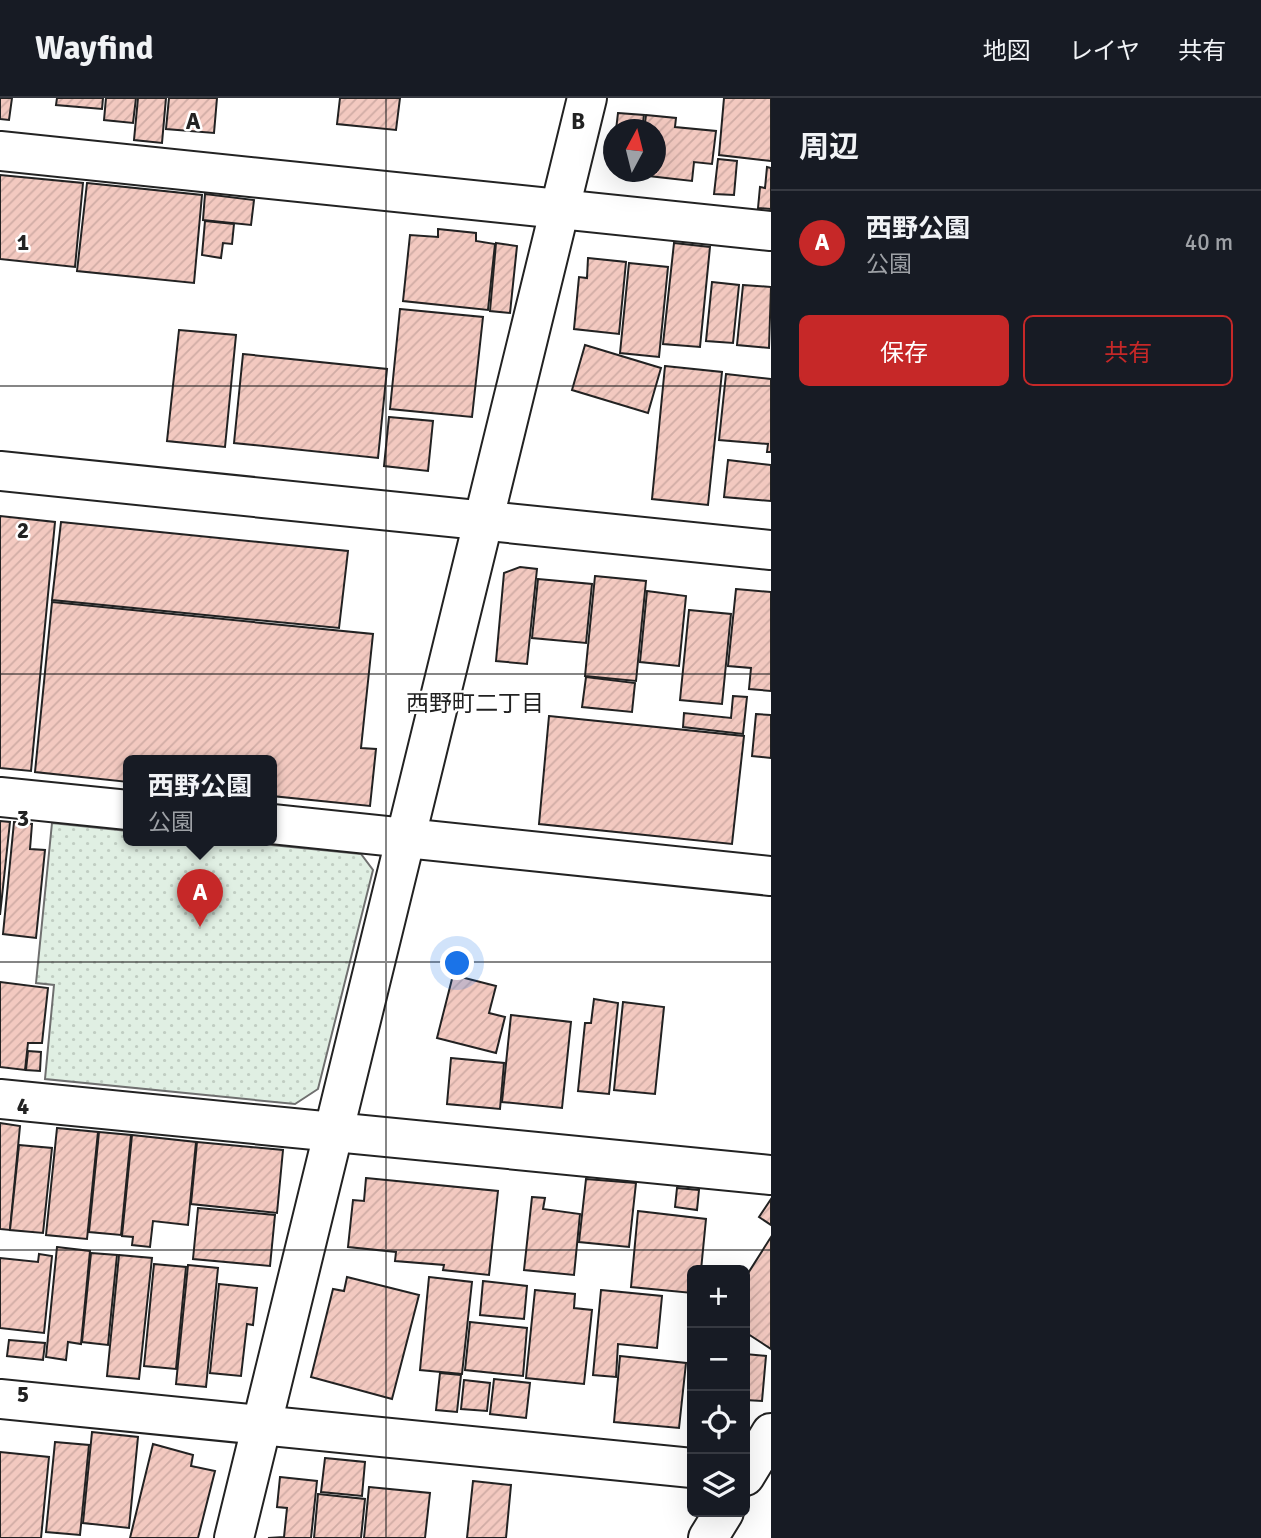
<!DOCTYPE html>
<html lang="ja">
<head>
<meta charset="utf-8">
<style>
  body { margin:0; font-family:Signika,"Noto Sans JP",sans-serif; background:#20242c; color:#f1f3f6 }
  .controls { position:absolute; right:21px; bottom:21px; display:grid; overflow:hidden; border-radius:10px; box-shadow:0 7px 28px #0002 }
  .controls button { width:63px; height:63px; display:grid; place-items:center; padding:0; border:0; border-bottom:2px solid #363941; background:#171b24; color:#f1f3f6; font:35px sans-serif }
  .compass { position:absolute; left:603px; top:21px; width:63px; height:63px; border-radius:50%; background:#171b24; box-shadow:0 7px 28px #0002; rotate:7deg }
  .you { position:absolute; left:458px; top:866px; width:24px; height:24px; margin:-18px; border:5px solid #fff; border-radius:50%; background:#1a73e8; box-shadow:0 0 0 10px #1a73e833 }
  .badge { display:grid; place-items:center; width:46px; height:46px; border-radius:50%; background:#c62828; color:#fff; font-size:23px; font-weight:700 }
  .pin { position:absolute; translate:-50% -58px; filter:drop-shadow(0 2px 4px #0008) }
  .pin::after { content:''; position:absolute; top:37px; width:24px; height:21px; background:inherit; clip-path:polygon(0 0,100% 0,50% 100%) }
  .popup { position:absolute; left:123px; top:657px; width:154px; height:91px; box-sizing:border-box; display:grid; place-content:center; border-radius:10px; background:#171b24; filter:drop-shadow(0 2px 5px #0005); font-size:23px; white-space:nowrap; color:#9ea1a6 }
  .popup b { font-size:26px; color:#f1f3f6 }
  .popup::after { content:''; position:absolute; left:50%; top:100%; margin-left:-14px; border:14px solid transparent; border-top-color:#171b24 }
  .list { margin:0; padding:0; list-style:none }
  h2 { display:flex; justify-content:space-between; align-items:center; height:91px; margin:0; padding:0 28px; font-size:30px }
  h2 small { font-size:23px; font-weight:400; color:#9ea1a6 }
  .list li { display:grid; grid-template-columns:46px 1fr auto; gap:21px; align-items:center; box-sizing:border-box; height:105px; padding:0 28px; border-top:2px solid #363941 }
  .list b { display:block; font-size:26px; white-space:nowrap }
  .list p { margin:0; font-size:23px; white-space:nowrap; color:#9ea1a6 }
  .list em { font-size:23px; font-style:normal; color:#9ea1a6 }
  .actions { display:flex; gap:14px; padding:21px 28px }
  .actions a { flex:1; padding:16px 0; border:2px solid #c62828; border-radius:10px; text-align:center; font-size:24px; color:#c62828 }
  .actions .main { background:#c62828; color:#fff }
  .icon { flex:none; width:38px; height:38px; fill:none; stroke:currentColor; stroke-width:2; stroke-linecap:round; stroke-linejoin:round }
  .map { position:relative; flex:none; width:771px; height:1440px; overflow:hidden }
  header { display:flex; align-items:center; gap:42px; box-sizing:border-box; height:98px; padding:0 35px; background:#171b24; border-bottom:2px solid #363941 }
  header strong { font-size:33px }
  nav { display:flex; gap:38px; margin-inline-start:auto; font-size:24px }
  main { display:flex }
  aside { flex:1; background:#171b24 }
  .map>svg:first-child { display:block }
  .park { fill:url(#park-dots); stroke:#6f6f6f; stroke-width:2 }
  .building { fill:url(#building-hatch); stroke:#222; stroke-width:2 }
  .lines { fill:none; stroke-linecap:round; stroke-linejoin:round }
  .minor-casing { stroke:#222; stroke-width:42 }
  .minor { stroke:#fff; stroke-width:38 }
  .grid { fill:none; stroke:#222; stroke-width:2; stroke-opacity:0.55 }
  .labels { text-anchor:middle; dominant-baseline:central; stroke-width:5; stroke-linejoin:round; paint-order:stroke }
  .neighbourhood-label { font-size:23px; fill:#222; stroke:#fff }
  .grid-label { font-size:23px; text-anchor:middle; font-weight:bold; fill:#222; stroke:#fff; stroke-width:5; stroke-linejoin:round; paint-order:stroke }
</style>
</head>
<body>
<header>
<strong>Wayfind</strong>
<nav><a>地図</a><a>レイヤ</a><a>共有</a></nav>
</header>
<main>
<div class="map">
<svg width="771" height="1440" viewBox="0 0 771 1440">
  <defs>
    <pattern id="park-dots" width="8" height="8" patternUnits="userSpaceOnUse" patternTransform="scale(1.75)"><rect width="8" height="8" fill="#e0efe3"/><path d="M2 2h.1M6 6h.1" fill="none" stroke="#c0cdc2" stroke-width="1.8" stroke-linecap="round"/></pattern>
    <pattern id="building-hatch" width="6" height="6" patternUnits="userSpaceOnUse" patternTransform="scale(1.75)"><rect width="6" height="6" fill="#f3c9c0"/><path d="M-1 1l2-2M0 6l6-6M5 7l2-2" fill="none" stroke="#d0aca5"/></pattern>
  </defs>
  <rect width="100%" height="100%" fill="#fff"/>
  <!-- park -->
  <polygon class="park" points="52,725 128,733 128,743 232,743 361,756 373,772 318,991 295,1006 45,981 54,887 36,885"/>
  <!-- building -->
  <g class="building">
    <polygon points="0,0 12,0 9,22 0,21"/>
    <polygon points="57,0 103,0 102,11 56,7"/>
    <polygon points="106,0 136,0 133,25 104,22"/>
    <polygon points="138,0 166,0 162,45 134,42"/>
    <polygon points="169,0 217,0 214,35 166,31"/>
    <polygon points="340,0 400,0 396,32 337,26"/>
    <polygon points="724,0 771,0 771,63 719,57"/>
    <polygon points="618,15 644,17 642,32 616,32"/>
    <polygon points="646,17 676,20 675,29 716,33 712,66 694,64 692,83 640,77 640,74 656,74 656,32 644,32"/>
    <polygon points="718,61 737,63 734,97 714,96"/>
    <polygon points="767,69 771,70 771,111 758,110 760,89 765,90"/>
    <polygon points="0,77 83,85 75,169 0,161"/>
    <polygon points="87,85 202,97 194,185 77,173"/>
    <polygon points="205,96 254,102 251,127 203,122"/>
    <polygon points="205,123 234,126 232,146 223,145 221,160 202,157"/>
    <polygon points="438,131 476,135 476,143 495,146 488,212 403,203 410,137 438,139"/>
    <polygon points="496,145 517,148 510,215 490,213"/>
    <polygon points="674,145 710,149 700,249 663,246"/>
    <polygon points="588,160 626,164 619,236 574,231 579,179 587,180"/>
    <polygon points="629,165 668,169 659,259 620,255"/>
    <polygon points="712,184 739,187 733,245 706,243"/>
    <polygon points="743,187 771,189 769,250 737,247"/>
    <polygon points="400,211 483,219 472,319 390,311"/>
    <polygon points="179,232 236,237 225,349 167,343"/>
    <polygon points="585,247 661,270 648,315 572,292"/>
    <polygon points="243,256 387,271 378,360 234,345"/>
    <polygon points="665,268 722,274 708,407 652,401"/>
    <polygon points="726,276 771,281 771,354 767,354 768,346 719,342"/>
    <polygon points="389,319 433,323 428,373 384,368"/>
    <polygon points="728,362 771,367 771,403 724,399"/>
    <polygon points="0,418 55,424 31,673 0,670"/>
    <polygon points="61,424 348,453 339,530 52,502"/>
    <polygon points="520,469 537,471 527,566 496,563 504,475"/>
    <polygon points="595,478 646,483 636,583 585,578"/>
    <polygon points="538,481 592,486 586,545 532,540"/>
    <polygon points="736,491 771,494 771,593 749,591 751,570 728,568"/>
    <polygon points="647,493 686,498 679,568 640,564"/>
    <polygon points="52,504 373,536 361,650 376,651 370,708 272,698 272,663 128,663 128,684 35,674"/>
    <polygon points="689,512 731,516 722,606 680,602"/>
    <polygon points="586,579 635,585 632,614 582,609"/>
    <polygon points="733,598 747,599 743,636 683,629 684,615 731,620"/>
    <polygon points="756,616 771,617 771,660 752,658"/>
    <polygon points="549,618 744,638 732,746 539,726"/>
    <polygon points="0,723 10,724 0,817"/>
    <polygon points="14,724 32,726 30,751 45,752 36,840 3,836"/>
    <polygon points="453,877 496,888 489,915 505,919 496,955 437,940"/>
    <polygon points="0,884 48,890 42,945 28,945 25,972 0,969"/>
    <polygon points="594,901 618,905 609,996 578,993 585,925 591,925"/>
    <polygon points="623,904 664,909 655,996 614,992"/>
    <polygon points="511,917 571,924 562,1010 502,1004"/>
    <polygon points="28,953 41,954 40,973 26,972"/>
    <polygon points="451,960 504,965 500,1011 447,1006"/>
    <polygon points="0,1025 20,1028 10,1132 0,1131"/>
    <polygon points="57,1030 98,1034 87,1141 46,1137"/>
    <polygon points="99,1034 131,1037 121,1137 89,1134"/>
    <polygon points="132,1037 196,1044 188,1127 153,1123 150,1149 132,1147 133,1139 122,1138"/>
    <polygon points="197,1044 283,1052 277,1115 191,1106"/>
    <polygon points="19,1047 52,1050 43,1135 10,1132"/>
    <polygon points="366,1080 498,1093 489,1177 443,1172 444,1167 395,1163 396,1154 348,1149 353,1102 364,1103"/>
    <polygon points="586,1081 636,1085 629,1149 579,1144"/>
    <polygon points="677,1090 699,1092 697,1112 675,1109"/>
    <polygon points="532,1099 545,1100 543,1111 580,1116 574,1177 524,1172"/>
    <polygon points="771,1101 771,1127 759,1119"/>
    <polygon points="198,1110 275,1117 270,1168 193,1161"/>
    <polygon points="638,1113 706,1121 701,1172 692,1172 692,1195 631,1189"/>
    <polygon points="771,1139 771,1251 745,1234 745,1180"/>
    <polygon points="57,1149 90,1153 81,1246 68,1244 66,1262 46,1259"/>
    <polygon points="91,1155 117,1157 108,1247 82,1244"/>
    <polygon points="39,1156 52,1158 44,1235 0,1230 0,1160 38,1164"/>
    <polygon points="119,1157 152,1160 139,1281 107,1278"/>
    <polygon points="154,1166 186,1169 176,1271 144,1268"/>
    <polygon points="188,1167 218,1170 206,1289 176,1286"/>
    <polygon points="347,1179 419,1197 392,1301 311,1279 333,1191 344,1193"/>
    <polygon points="429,1179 472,1184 462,1276 420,1272"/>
    <polygon points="483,1183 527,1188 524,1221 480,1217"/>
    <polygon points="219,1186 257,1190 253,1227 247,1226 241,1278 210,1275"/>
    <polygon points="535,1192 575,1196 574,1210 592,1212 584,1286 526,1280"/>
    <polygon points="601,1192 662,1198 657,1250 618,1246 616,1279 593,1277"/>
    <polygon points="470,1224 527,1230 523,1278 465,1272"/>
    <polygon points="9,1242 45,1245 43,1262 7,1258"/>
    <polygon points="745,1256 766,1258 762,1303 745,1302"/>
    <polygon points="620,1258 686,1265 679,1330 614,1324"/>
    <polygon points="440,1275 461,1277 457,1314 436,1312"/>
    <polygon points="494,1281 530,1285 526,1320 490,1316"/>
    <polygon points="464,1282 490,1285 487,1313 461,1311"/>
    <polygon points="92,1334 138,1339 129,1430 83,1425"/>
    <polygon points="55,1344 89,1347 80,1437 46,1434"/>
    <polygon points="153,1346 193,1357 191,1368 215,1373 198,1440 130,1440"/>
    <polygon points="0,1354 49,1359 41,1440 0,1440"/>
    <polygon points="325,1360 365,1364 362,1398 321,1394"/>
    <polygon points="280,1379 317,1383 311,1440 268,1440 284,1439 287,1410 277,1409"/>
    <polygon points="473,1383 511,1387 506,1440 467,1440"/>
    <polygon points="369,1389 430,1395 425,1440 364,1440"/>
    <polygon points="318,1396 365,1401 361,1440 314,1440"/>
  </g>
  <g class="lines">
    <defs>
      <g id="minor">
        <polyline points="0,53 771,133"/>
        <polyline points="0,373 771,452"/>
        <polyline points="0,699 128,712"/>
        <polyline points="272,726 771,778"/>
        <polyline points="0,1001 771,1077"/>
        <polyline points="0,1301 692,1370"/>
        <polyline points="745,1378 771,1335"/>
        <polyline points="234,1440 587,0"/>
        <polyline points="708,1440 724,1414"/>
      </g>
    </defs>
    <!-- minor casing -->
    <use href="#minor" class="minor-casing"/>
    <!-- minor -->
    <use href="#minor" class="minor"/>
  </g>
  <!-- grid -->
  <path class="grid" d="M 386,0 L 386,1440M 0,288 L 771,288M 0,576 L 771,576M 0,864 L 771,864M 0,1152 L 771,1152"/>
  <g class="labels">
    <!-- neighbourhood labels -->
    <g class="neighbourhood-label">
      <text x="475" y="605">西野町二丁目</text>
    </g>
  </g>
  <g class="grid-label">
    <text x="193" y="31">A</text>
    <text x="578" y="31">B</text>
    <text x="23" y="152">1</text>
    <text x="23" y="440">2</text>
    <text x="23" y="728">3</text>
    <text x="23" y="1016">4</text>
    <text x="23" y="1304">5</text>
  </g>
</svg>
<div class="controls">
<button>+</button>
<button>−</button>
<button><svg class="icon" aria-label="locate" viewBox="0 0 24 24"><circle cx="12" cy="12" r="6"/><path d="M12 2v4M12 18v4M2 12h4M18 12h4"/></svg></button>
<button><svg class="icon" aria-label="layers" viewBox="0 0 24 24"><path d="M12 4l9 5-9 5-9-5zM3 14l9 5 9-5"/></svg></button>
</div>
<svg class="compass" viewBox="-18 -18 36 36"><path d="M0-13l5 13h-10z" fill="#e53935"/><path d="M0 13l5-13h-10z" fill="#9ea1a6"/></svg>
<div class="you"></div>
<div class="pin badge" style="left:200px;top:829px">A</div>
<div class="popup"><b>西野公園</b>公園</div>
</div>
<aside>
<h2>周辺<small></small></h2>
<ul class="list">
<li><span class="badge">A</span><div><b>西野公園</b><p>公園</p></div><em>40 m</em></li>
</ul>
<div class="actions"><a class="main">保存</a><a>共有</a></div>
</aside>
</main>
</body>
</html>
